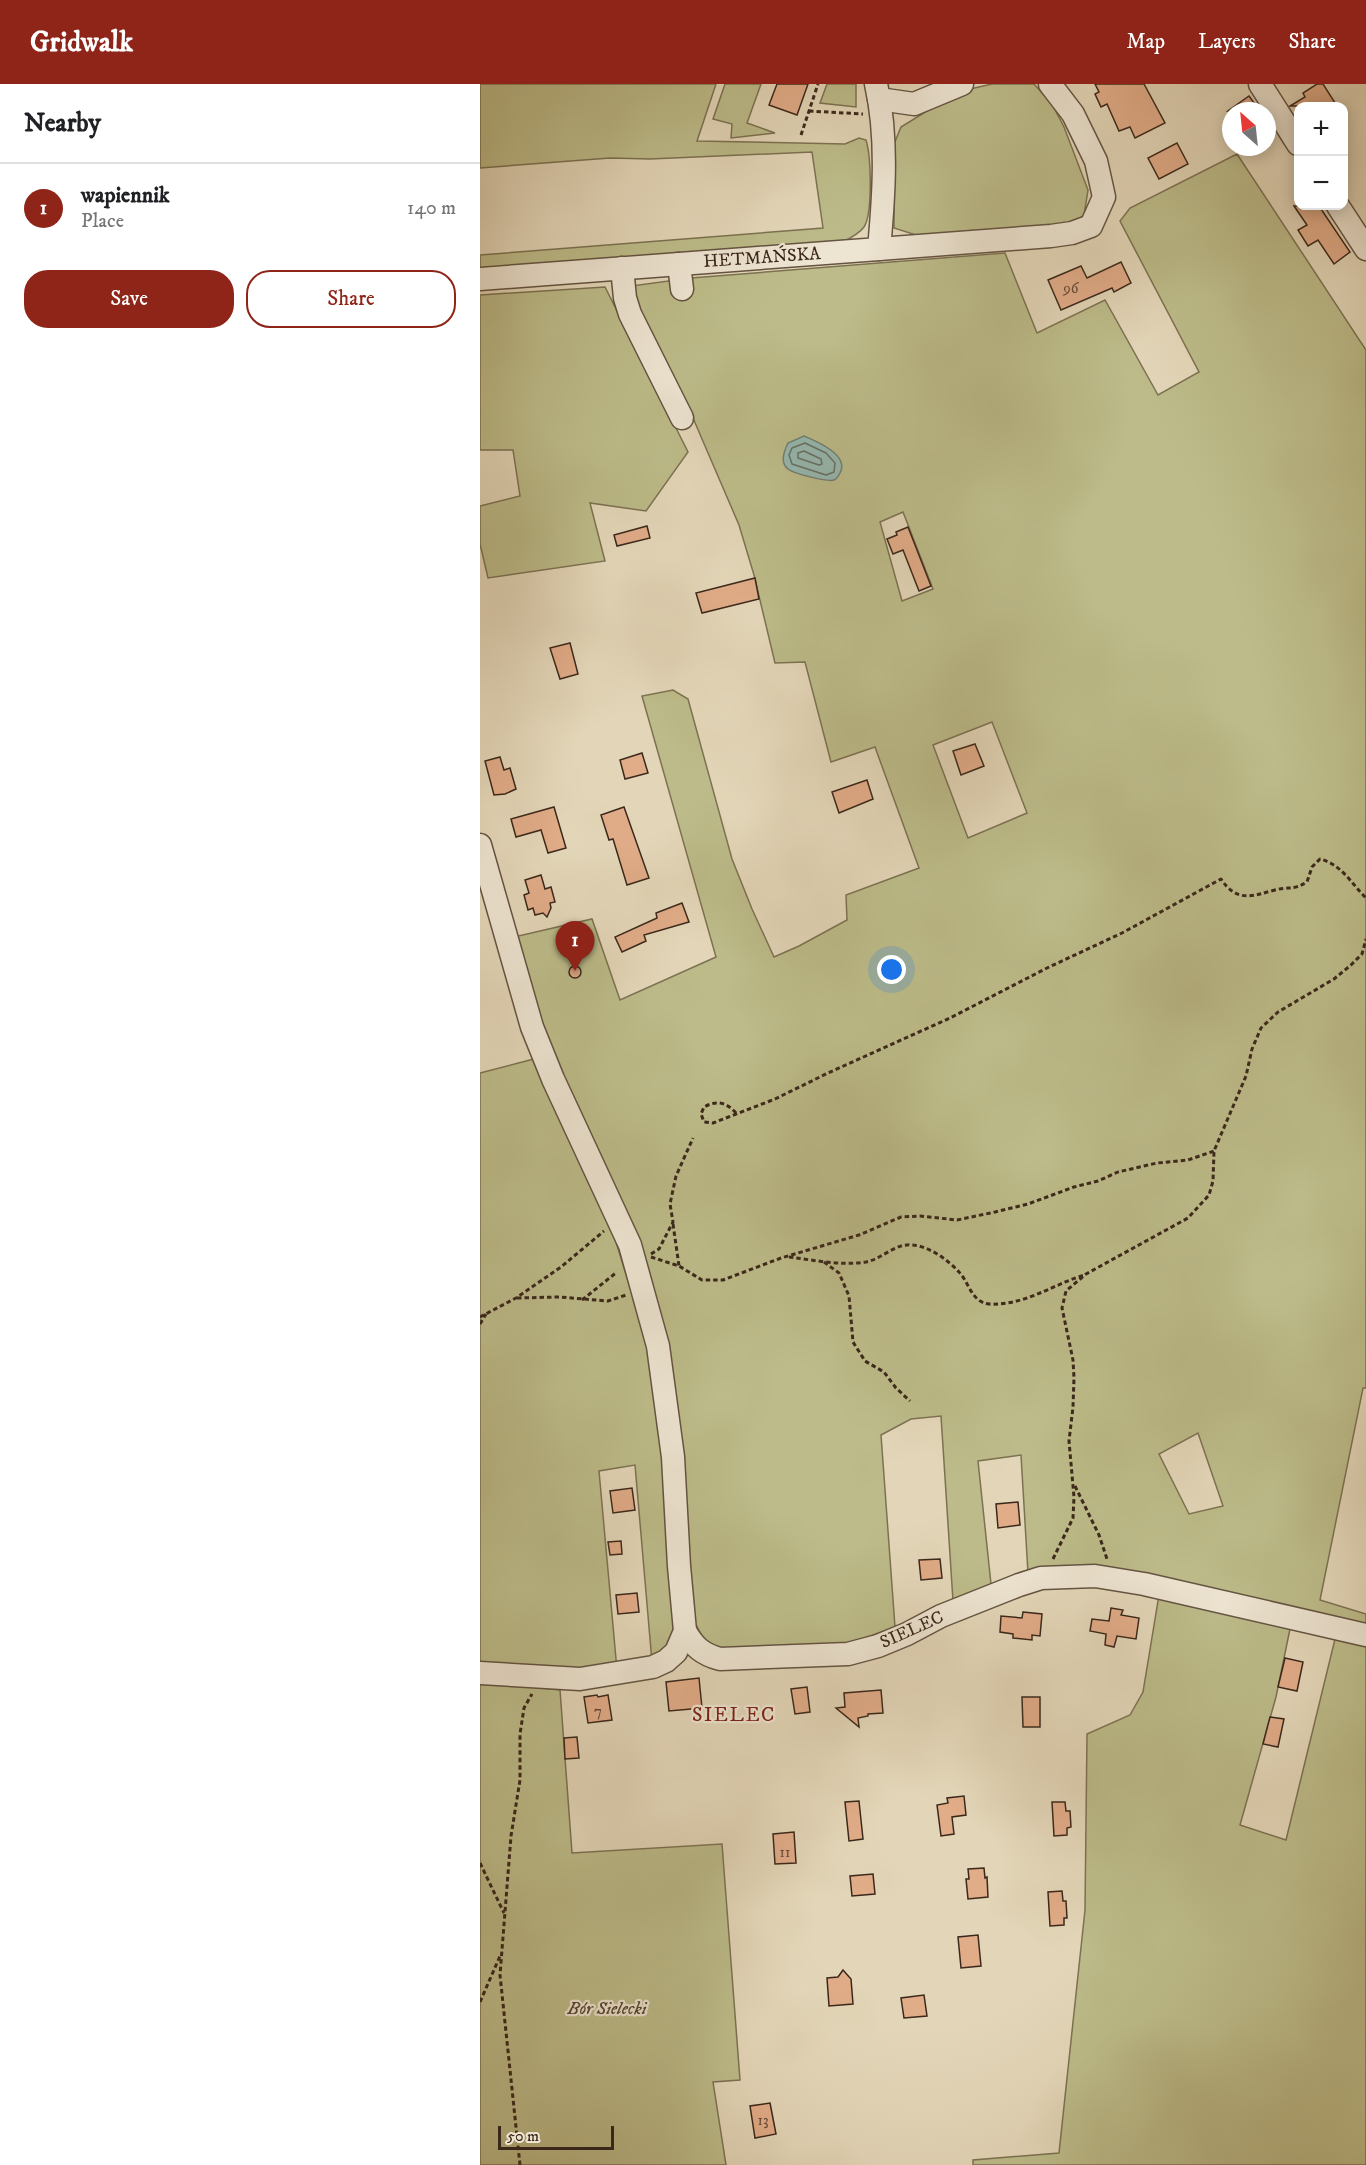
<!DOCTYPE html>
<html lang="en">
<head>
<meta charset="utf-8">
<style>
  body { margin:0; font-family:"IM FELL DW Pica",serif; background:#f2f2f2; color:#202124 }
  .controls { position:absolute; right:18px; top:18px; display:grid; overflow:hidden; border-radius:12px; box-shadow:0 3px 15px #0003 }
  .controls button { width:54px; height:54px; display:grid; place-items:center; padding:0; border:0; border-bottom:2px solid #e0e0e0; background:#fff; color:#202124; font:30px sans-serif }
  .compass { position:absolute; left:742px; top:18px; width:54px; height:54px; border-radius:50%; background:#fff; box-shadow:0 3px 15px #0003; rotate:333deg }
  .scale { position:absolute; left:18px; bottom:15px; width:116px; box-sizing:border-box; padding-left:6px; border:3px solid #3b281b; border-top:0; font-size:16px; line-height:21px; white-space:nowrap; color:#3b281b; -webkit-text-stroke:4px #ede4d1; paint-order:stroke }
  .you { position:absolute; left:412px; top:886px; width:21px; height:21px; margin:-15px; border:4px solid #fff; border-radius:50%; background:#1a73e8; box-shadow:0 0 0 9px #1a73e833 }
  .badge { display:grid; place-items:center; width:39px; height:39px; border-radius:50%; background:#8f2418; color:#fff; font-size:20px; font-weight:700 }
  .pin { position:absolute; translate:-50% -50px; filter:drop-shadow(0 2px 3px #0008) }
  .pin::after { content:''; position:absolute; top:32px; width:21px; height:18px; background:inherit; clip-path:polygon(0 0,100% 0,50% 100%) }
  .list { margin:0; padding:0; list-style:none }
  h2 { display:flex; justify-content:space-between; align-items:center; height:78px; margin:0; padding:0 24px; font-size:26px }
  h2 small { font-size:20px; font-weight:400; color:#757577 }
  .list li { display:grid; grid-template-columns:39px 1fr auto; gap:18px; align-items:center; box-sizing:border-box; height:90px; padding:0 24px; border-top:2px solid #e0e0e0 }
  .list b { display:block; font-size:22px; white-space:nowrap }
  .list p { margin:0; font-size:20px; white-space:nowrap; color:#757577 }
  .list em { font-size:20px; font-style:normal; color:#757577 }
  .actions { display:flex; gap:12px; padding:18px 24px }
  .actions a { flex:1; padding:14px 0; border:2px solid #8f2418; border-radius:24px; text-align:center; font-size:21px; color:#8f2418 }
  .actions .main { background:#8f2418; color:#fff }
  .map { position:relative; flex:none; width:886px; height:2081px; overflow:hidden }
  header { display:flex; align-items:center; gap:36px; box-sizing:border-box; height:84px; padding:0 30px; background:#8f2418; color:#fff }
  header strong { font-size:28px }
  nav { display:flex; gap:33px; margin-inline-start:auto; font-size:21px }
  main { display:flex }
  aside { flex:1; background:#fff }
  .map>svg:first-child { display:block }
  .green { fill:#bcbb89; stroke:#7c7252; stroke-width:1.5; fill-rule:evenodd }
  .water { fill:#95b9b1; stroke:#717f75; stroke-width:1.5 }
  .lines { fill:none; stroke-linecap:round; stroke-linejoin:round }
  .shore { stroke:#687066; stroke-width:1.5 }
  .building { fill:#e1ac88; stroke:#3b281b; stroke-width:1.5 }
  .minor-casing { stroke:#655442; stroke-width:25 }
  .path { stroke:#3b281b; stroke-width:3; stroke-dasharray:4.5 3; stroke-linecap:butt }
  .minor { stroke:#ede4d1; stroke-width:22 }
  .labels { text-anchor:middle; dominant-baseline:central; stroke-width:4.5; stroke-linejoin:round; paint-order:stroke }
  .number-label { font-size:15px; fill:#644936 }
  .street-label { font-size:18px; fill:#3b281b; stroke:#ede4d1 }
  .park-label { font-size:18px; font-style:italic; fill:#554531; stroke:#ede4d1 }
  .neighbourhood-label { font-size:20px; letter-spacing:1.5px; fill:#7a1f14; stroke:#ede4d1 }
</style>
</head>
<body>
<header>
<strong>Gridwalk</strong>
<nav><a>Map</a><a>Layers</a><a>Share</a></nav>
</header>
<main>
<aside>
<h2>Nearby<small></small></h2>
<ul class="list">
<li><span class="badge">1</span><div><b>wapiennik</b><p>Place</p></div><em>140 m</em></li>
</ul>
<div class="actions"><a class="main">Save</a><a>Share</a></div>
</aside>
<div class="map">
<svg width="886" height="2081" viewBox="0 0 886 2081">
  <rect width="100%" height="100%" fill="#e3d6b8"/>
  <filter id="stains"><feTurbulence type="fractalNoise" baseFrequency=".00333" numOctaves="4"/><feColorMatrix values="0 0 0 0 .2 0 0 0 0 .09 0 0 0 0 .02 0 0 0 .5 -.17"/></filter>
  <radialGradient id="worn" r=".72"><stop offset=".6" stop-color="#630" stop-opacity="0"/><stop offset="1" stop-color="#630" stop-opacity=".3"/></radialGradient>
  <!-- green -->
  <g class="green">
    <path d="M 0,0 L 236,0 L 217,57 L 365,60 L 379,54 L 386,56 C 391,72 393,129 384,143 C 379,150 369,155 361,159 L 0,186 L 0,171 L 343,144 L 332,68 L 170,75 L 130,74 L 0,84 Z"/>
    <polygon points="245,0 281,0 267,39 295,49 251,54 252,40 233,35"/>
    <polygon points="347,0 376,0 376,23 340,19"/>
    <polygon points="512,0 554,0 572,20 584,43 608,106 604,131 593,139 519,147 439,152 414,144 414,60 421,43 455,22 490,5"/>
    <path d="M 757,70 L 886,266 L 886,1304 L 883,1304 L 840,1516 L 886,1530 L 886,1546 L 548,1489 L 541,1371 L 498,1377 L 511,1500 L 473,1517 L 461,1332 L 431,1335 L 401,1351 L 415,1543 L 363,1562 L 239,1565 L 223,1554 L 211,1531 L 195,1319 L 67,959 L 34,853 L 112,835 L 140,916 L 236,873 L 162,612 L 193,606 L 208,615 L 252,775 L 272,825 L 294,873 L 319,862 L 367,836 L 366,811 L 439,784 L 395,663 L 351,678 L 325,578 L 295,579 L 274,491 L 259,441 L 213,334 L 160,229 L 151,202 L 211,194 L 525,169 L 557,249 L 625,216 L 678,311 L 719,288 L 640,137 L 650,124 ZM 423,428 L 453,505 L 422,517 L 400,438 ZM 512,638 L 547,729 L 488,754 L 453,661 ZM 718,1349 L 743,1422 L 709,1430 L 679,1370 Z"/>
    <polygon points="125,203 208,368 166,427 110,419 125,477 8,494 0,460 0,422 40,412 33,366 0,366 0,211"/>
    <polygon points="54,975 125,1123 165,1251 187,1362 196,1521 194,1558 172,1578 155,1381 119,1387 137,1586 0,1580 0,989"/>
    <polygon points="679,1511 810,1545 796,1613 760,1741 806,1756 855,1555 886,1560 886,2081 493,2081 493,2076 579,2069 605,1826 607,1650 650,1631 663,1608"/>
    <polygon points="0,1597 80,1606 92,1769 242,1760 260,1996 233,1998 246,2081 0,2081"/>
  </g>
  <!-- water -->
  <path class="water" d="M 324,352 C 336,357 370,371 360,389 C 359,391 357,395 354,396 C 348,398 314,390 308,385 C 300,379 304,367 308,359 Z"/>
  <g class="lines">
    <!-- shore -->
    <g class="shore">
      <polygon points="325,359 346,369 355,379 354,388 346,391 312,380 309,371 312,364"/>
      <polygon points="324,367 341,375 342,380 339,381 318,374 318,369"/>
    </g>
  </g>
  <!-- building -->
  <g class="building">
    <polygon points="297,0 328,0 317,31 289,21"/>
    <polygon points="615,0 664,0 685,39 655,54 650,43 639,47 627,20 621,23 615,10 619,8"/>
    <polygon points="837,0 843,0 857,22 810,22 825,13 823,9"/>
    <polygon points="769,12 780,27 748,27"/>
    <polygon points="697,59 708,80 679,95 668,74"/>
    <polygon points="814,122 839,122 870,168 854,180 838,156 828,162 818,146 827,141"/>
    <polygon points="641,178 651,199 634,208 632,204 581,226 568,196 601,182 607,194"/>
    <polygon points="167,442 170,454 137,462 134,451"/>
    <polygon points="428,443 451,502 439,507 423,466 413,470 407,455 417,451 416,448"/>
    <polygon points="275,494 279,515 222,529 216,509"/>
    <polygon points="90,559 98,590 80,595 70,564"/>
    <polygon points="495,660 504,682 481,691 473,667"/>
    <polygon points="162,669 168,689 145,695 140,676"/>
    <polygon points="20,673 24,686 30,684 36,705 25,710 14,711 5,677"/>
    <polygon points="387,696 393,715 359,729 352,708"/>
    <polygon points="74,723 86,764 68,769 61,746 36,753 31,735"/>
    <polygon points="144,723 169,794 147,801 133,755 129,756 121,731"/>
    <polygon points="61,791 65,805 71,803 75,818 70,819 71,824 67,833 63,829 55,831 53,824 48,826 44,811 49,809 45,796"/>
    <polygon points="202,819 209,838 164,851 166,857 142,868 135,853 177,834 176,829"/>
    <circle cx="95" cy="888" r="6"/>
    <polygon points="152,1404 155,1426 133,1429 130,1407"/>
    <polygon points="538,1418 540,1441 518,1444 516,1420"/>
    <polygon points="141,1457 142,1470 130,1471 128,1458"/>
    <polygon points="460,1475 462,1494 441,1496 439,1476"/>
    <polygon points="157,1509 159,1528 138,1530 136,1511"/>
    <polygon points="631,1524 643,1526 641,1531 659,1534 656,1555 637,1552 634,1563 625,1561 626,1550 610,1547 612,1535 629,1537"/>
    <polygon points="543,1528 562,1530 560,1552 552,1551 552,1556 533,1554 533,1550 520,1548 521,1532 542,1534"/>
    <polygon points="805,1574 823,1578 817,1607 798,1603"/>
    <polygon points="219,1594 222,1624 189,1627 186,1598"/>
    <polygon points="327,1603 330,1628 315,1630 311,1605"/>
    <polygon points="401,1606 403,1629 388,1630 388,1632 378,1634 379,1643 356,1624 365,1623 364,1609"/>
    <polygon points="117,1611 118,1613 128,1611 132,1636 108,1639 104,1613"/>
    <polygon points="542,1613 560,1613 560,1643 543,1643"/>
    <polygon points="790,1633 804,1635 798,1663 783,1660"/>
    <polygon points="97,1653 99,1674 85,1675 84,1654"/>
    <polygon points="484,1712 486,1731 472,1733 474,1750 461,1752 457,1721 468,1719 467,1714"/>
    <polygon points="379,1717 383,1755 369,1757 365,1718"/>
    <polygon points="572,1718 585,1718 586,1727 590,1727 591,1743 587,1744 587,1751 574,1752"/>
    <polygon points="314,1748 316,1779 295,1780 293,1750"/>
    <polygon points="504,1784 505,1794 507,1793 508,1813 488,1815 486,1795 489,1795 488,1785"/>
    <polygon points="393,1790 395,1810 372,1812 370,1792"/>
    <polygon points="582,1807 583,1817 586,1817 587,1834 584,1834 584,1841 570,1842 568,1808"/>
    <polygon points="498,1851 501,1882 481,1884 478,1853"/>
    <polygon points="363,1886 371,1895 373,1920 349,1922 347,1894 358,1893"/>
    <polygon points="444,1911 447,1932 424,1934 421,1914"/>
    <polygon points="290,2019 296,2050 275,2054 270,2022"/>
  </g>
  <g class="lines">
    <defs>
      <g id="minor">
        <polyline points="780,0 818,60"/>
        <polyline points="399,15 434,20 482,0"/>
        <polyline points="858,122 886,165"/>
        <polyline points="399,165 571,152 592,149 611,142 624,113 616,77 593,30 570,0"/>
        <polyline points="199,180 202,205"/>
        <polyline points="142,184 145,214 150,230 202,334"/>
        <path d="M 0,195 L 399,165 C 404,111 408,53 396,0"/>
        <polyline points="0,761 52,943 73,995 150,1161 178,1262 193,1373 199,1482 205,1547 196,1568 186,1577 173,1583 100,1595 0,1589"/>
        <path d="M 205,1547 C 214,1563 222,1570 240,1575 L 368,1570 L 398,1562 L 427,1550 L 461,1532 L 539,1501 L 561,1494 L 615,1492 L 664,1500 L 886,1551"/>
      </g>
    </defs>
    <!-- minor casing -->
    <use href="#minor" class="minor-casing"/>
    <!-- path -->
    <g class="path">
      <polyline points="329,27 383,30"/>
      <polyline points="321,51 338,0"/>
      <path d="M 256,1029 C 246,1018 237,1016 224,1023 L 221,1030 L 224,1038 L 233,1039 L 295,1015 L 348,989 L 470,934 L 567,884 L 642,849 L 741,795 C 757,819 772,812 795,806 C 810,802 812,807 827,798 L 832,783 L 840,775 C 861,780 871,799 886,814"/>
      <polyline points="193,1140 199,1182"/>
      <polyline points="171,1170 179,1165 193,1138 190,1120 196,1092 213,1054"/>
      <polyline points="171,1173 199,1182 222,1196 243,1196 301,1174 379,1151 421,1133 440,1132 477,1136 515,1128 548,1120 594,1103 618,1097 638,1088 677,1079 708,1076 734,1067"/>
      <path d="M 309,1173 C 334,1176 361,1182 386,1178 C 402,1175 415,1159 432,1161 C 449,1162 468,1176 479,1188 C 489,1198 491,1218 509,1220 C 544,1222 572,1201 604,1191"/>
      <polyline points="344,1178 359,1189 369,1212 373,1258 385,1277 404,1288 416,1304 430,1317"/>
      <polyline points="37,1214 79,1213 128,1217 146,1211"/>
      <polyline points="102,1216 137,1188"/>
      <polyline points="0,1233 36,1214 81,1183 124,1147"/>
      <polyline points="0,1240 6,1230"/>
      <polyline points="595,1402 619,1451 627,1475"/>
      <polyline points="573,1475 593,1434 594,1413 589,1357 593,1323 594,1294 593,1276 582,1224 586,1207 606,1190 708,1134 729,1111 733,1097 734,1067 766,992 772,965 781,944 798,928 854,895 871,881 882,870 886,855"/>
      <polyline points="0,1779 24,1829"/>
      <polyline points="0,1918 20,1872"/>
      <polyline points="40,2081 20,1891 31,1752 40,1696 40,1650 44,1624 52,1610"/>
    </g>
    <!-- minor -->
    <use href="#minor" class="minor"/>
  </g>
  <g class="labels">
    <!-- number labels -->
    <g class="number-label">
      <text x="591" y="204">96</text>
      <text x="118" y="1627">7</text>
      <text x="305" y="1768">11</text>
      <text x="283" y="2036">13</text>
    </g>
    <!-- street labels -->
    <g class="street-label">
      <text transform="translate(282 174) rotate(-4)">HETMAŃSKA</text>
      <text transform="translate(432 1546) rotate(-24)">SIELEC</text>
    </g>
    <!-- park labels -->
    <g class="park-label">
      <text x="127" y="1925">Bór Sielecki</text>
    </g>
    <!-- neighbourhood labels -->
    <g class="neighbourhood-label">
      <text x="254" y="1631">SIELEC</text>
    </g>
  </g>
  <rect width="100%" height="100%" filter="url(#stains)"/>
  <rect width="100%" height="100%" fill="url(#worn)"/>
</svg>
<div class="controls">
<button>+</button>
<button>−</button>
</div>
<svg class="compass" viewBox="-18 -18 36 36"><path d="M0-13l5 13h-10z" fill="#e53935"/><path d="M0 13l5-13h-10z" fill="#757577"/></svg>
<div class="scale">50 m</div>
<div class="you"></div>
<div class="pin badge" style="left:95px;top:887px">1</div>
</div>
</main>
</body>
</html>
